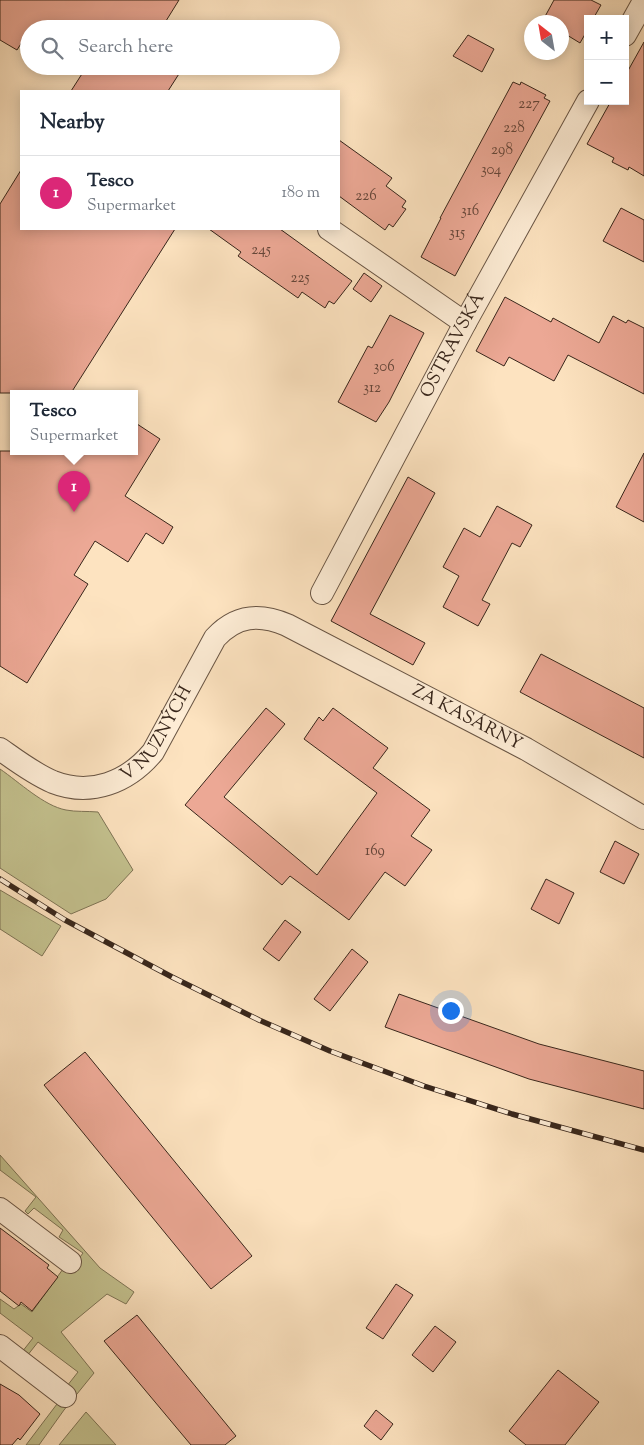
<!DOCTYPE html>
<html lang="en">
<head>
<meta charset="utf-8">
<style>
  body { margin:0; font-family:"Sorts Mill Goudy",serif; background:#f2f2f3; color:#1f2937 }
  .controls { position:absolute; right:15px; top:15px; display:grid; overflow:hidden; border-radius:0px; box-shadow:0 2px 12px #0003 }
  .controls button { width:45px; height:45px; display:grid; place-items:center; padding:0; border:0; border-bottom:1px solid #e0e1e3; background:#fff; color:#1f2937; font:25px sans-serif }
  .compass { position:absolute; left:524px; top:15px; width:45px; height:45px; border-radius:50%; background:#fff; box-shadow:0 2px 12px #0003; rotate:329deg }
  .you { position:absolute; left:450px; top:1010px; width:18px; height:18px; margin:-12px; border:4px solid #fff; border-radius:50%; background:#1a73e8; box-shadow:0 0 0 8px #1a73e833 }
  .badge { display:grid; place-items:center; width:32px; height:32px; border-radius:50%; background:#db2777; color:#fff; font-size:16px; font-weight:700 }
  .pin { position:absolute; translate:-50% -41px; filter:drop-shadow(0 1px 2px #0008) }
  .pin::after { content:''; position:absolute; top:26px; width:18px; height:15px; background:inherit; clip-path:polygon(0 0,100% 0,50% 100%) }
  .popup { position:absolute; left:10px; top:390px; width:128px; height:65px; box-sizing:border-box; display:grid; place-content:center; border-radius:0px; background:#fff; filter:drop-shadow(0 1px 4px #0005); font-size:16px; white-space:nowrap; color:#747a83 }
  .popup b { font-size:19px; color:#1f2937 }
  .popup::after { content:''; position:absolute; left:50%; top:100%; margin-left:-10px; border:10px solid transparent; border-top-color:#fff }
  .list { margin:0; padding:0; list-style:none }
  h2 { display:flex; justify-content:space-between; align-items:center; height:65px; margin:0; padding:0 20px; font-size:21px }
  h2 small { font-size:16px; font-weight:400; color:#747a83 }
  .list li { display:grid; grid-template-columns:32px 1fr auto; gap:15px; align-items:center; box-sizing:border-box; height:75px; padding:0 20px; border-top:1px solid #e0e1e3 }
  .list b { display:block; font-size:19px; white-space:nowrap }
  .list p { margin:0; font-size:16px; white-space:nowrap; color:#747a83 }
  .list em { font-size:16px; font-style:normal; color:#747a83 }
  .icon { flex:none; width:28px; height:28px; fill:none; stroke:currentColor; stroke-width:2; stroke-linecap:round; stroke-linejoin:round }
  .map { position:relative; flex:none; width:644px; height:1445px; overflow:hidden }
  .search { position:absolute; background:#fff; box-shadow:0 2px 12px #0003; left:20px; top:20px; width:320px; height:55px; display:flex; align-items:center; gap:12px; box-sizing:border-box; padding:0 18px; border-radius:28px; color:#747a83; font-size:19px }
  .panel { position:absolute; background:#fff; box-shadow:0 2px 12px #0003; left:20px; top:90px; width:320px; height:140px; border-radius:0px }
  .map>svg:first-child { display:block }
  .green { fill:#c4c28f; stroke:#7e7455 }
  .building { fill:#eca895; stroke:#38261b }
  .lines { fill:none; stroke-linecap:round; stroke-linejoin:round }
  .minor-casing { stroke:#695544; stroke-width:24 }
  .minor { stroke:#feedd6; stroke-width:22 }
  .rail-casing { stroke:#38261b; stroke-width:5.5 }
  .rail { stroke:#feedd6; stroke-width:4; stroke-dasharray:11; stroke-linecap:butt }
  .labels { text-anchor:middle; dominant-baseline:central; stroke-width:4; stroke-linejoin:round; paint-order:stroke }
  .number-label { font-size:15px; fill:#65463a }
  .street-label { font-size:18px; fill:#38261b; stroke:#feedd6 }
</style>
</head>
<body>
<div class="map">
<svg width="644" height="1445" viewBox="0 0 644 1445">
  <rect width="100%" height="100%" fill="#fde3c0"/>
  <filter id="stains"><feTurbulence type="fractalNoise" baseFrequency=".004" numOctaves="4"/><feColorMatrix values="0 0 0 0 .2 0 0 0 0 .09 0 0 0 0 .02 0 0 0 .5 -.17"/></filter>
  <radialGradient id="worn" r=".72"><stop offset=".6" stop-color="#630" stop-opacity="0"/><stop offset="1" stop-color="#630" stop-opacity=".3"/></radialGradient>
  <!-- green -->
  <g class="green">
    <path d="M 0,769 C 19,782 44,806 66,810 C 76,812 87,811 98,812 L 133,870 L 106,899 L 71,914 L 0,868 Z"/>
    <polygon points="0,890 61,926 42,956 0,929"/>
    <polygon points="0,1155 100,1268 134,1292 126,1304 107,1294 61,1332 94,1373 64,1410 39,1445 26,1445 57,1404 61,1407 73,1390 67,1386 78,1372 38,1342 27,1356 22,1352 33,1338 0,1313 0,1299 14,1309 21,1304 32,1312 63,1269 70,1271 83,1253 59,1237 63,1230 34,1208 28,1214 25,1211 36,1197 0,1170"/>
    <polygon points="86,1412 116,1445 59,1445"/>
  </g>
  <!-- building -->
  <g class="building">
    <polygon points="0,0 179,0 161,29 29,29 29,31 17,50 0,40"/>
    <polygon points="554,0 591,0 601,5 593,19 588,19 588,29 580,43 562,32 562,22 542,22"/>
    <polygon points="468,35 494,49 482,72 453,56"/>
    <polygon points="644,42 644,176 629,167 628,170 612,162 614,158 587,144 611,101 625,101 625,76"/>
    <polygon points="87,66 184,66 168,91 71,91"/>
    <polygon points="513,82 520,85 521,82 546,95 544,98 550,101 455,276 421,257 441,218 440,218"/>
    <polygon points="339,140 392,178 386,186 406,201 402,207 406,209 393,227 389,224 385,230 339,196"/>
    <polygon points="21,170 21,229 175,229 71,393 0,393 0,204"/>
    <polygon points="621,208 644,220 644,262 603,241"/>
    <polygon points="209,229 280,229 352,281 334,304 329,301 325,308 302,292 298,298 238,256 241,252"/>
    <polygon points="364,273 382,286 371,302 353,289"/>
    <polygon points="505,297 551,322 553,318 599,343 613,316 626,323 628,320 644,328 644,394 568,355 554,381 509,357 504,366 476,351"/>
    <polygon points="390,315 424,333 389,402 376,422 338,402 368,346 372,348"/>
    <polygon points="134,422 160,439 125,496 173,527 163,544 146,533 128,562 95,541 74,575 88,584 27,683 0,666 0,451 134,451"/>
    <polygon points="644,453 644,522 616,507"/>
    <polygon points="408,477 435,493 370,614 425,643 413,665 331,621"/>
    <polygon points="497,506 532,525 520,547 512,543 482,600 490,604 478,626 443,607 459,576 443,567 464,528 480,537"/>
    <polygon points="541,654 644,708 644,758 520,692"/>
    <polygon points="266,708 285,724 224,797 317,875 377,793 304,739 319,717 323,721 333,708 388,748 373,768 430,810 411,836 432,850 405,886 385,872 349,920 290,876 282,885 185,805"/>
    <polygon points="615,841 639,854 624,884 600,872"/>
    <polygon points="546,879 574,893 559,924 531,909"/>
    <polygon points="285,920 301,932 279,961 263,949"/>
    <polygon points="352,949 368,962 330,1011 314,999"/>
    <polygon points="399,994 539,1044 644,1071 644,1109 529,1079 385,1027"/>
    <polygon points="85,1052 252,1256 211,1289 44,1085"/>
    <polygon points="0,1228 49,1265 47,1268 58,1277 32,1311 21,1302 19,1306 0,1291"/>
    <polygon points="396,1284 413,1295 383,1339 366,1328"/>
    <polygon points="137,1315 236,1436 225,1445 191,1445 104,1341"/>
    <polygon points="435,1326 456,1342 433,1372 412,1355"/>
    <polygon points="558,1370 599,1402 565,1445 526,1445 509,1431"/>
    <polygon points="0,1384 19,1395 40,1414 20,1440 18,1438 12,1445 0,1445"/>
    <polygon points="376,1410 393,1424 381,1440 364,1426"/>
  </g>
  <g class="lines">
    <defs>
      <g id="minor">
        <polyline points="625,35 644,1"/>
        <polyline points="329,229 465,323"/>
        <path id="s1" d="M 322,593 L 465,323 L 588,101"/>
        <path id="s2" d="M 0,749 C 17,761 34,774 53,782 C 91,797 128,782 153,752 L 215,638 C 236,615 259,613 287,625 L 526,749 L 644,818"/>
        <polyline points="0,1209 70,1262"/>
        <polyline points="0,1346 65,1396"/>
      </g>
    </defs>
    <!-- minor casing -->
    <use href="#minor" class="minor-casing"/>
    <!-- minor -->
    <use href="#minor" class="minor"/>
    <defs>
      <polyline id="rail" points="0,879 65,920 172,977 259,1020 330,1051 424,1086 512,1114 644,1150"/>
    </defs>
    <!-- rail casing -->
    <use href="#rail" class="rail-casing"/>
    <!-- rail -->
    <use href="#rail" class="rail"/>
  </g>
  <g class="labels">
    <!-- number labels -->
    <g class="number-label">
      <text x="529" y="104">227</text>
      <text x="514" y="128">228</text>
      <text x="502" y="150">298</text>
      <text x="491" y="170">304</text>
      <text x="366" y="196">226</text>
      <text x="470" y="211">316</text>
      <text x="457" y="233">315</text>
      <text x="261" y="250">245</text>
      <text x="300" y="278">225</text>
      <text x="384" y="367">306</text>
      <text x="372" y="388">312</text>
      <text x="375" y="851">169</text>
    </g>
    <!-- street labels -->
    <g class="street-label">
      <text stroke="none"><textPath href="#s1" startOffset="280">OSTRAVSKÁ</textPath></text>
      <text stroke="none"><textPath href="#s2" startOffset="586">ZA KASÁRNY</textPath></text>
      <text stroke="none"><textPath href="#s2" startOffset="191">V NUZNÝCH</textPath></text>
    </g>
  </g>
  <rect width="100%" height="100%" filter="url(#stains)"/>
  <rect width="100%" height="100%" fill="url(#worn)"/>
</svg>
<div class="controls">
<button>+</button>
<button>−</button>
</div>
<svg class="compass" viewBox="-18 -18 36 36"><path d="M0-13l5 13h-10z" fill="#e53935"/><path d="M0 13l5-13h-10z" fill="#747a83"/></svg>
<div class="you"></div>
<div class="pin badge" style="left:74px;top:512px">1</div>
<div class="popup"><b>Tesco</b>Supermarket</div>
<div class="search"><svg class="icon" aria-label="search" viewBox="0 0 24 24"><circle cx="10" cy="10" r="6"/><path d="M15 15l6 6"/></svg>Search here</div>
<section class="panel">
<h2>Nearby<small></small></h2>
<ul class="list">
<li><span class="badge">1</span><div><b>Tesco</b><p>Supermarket</p></div><em>180 m</em></li>
</ul>
</section>
</div>
</body>
</html>
